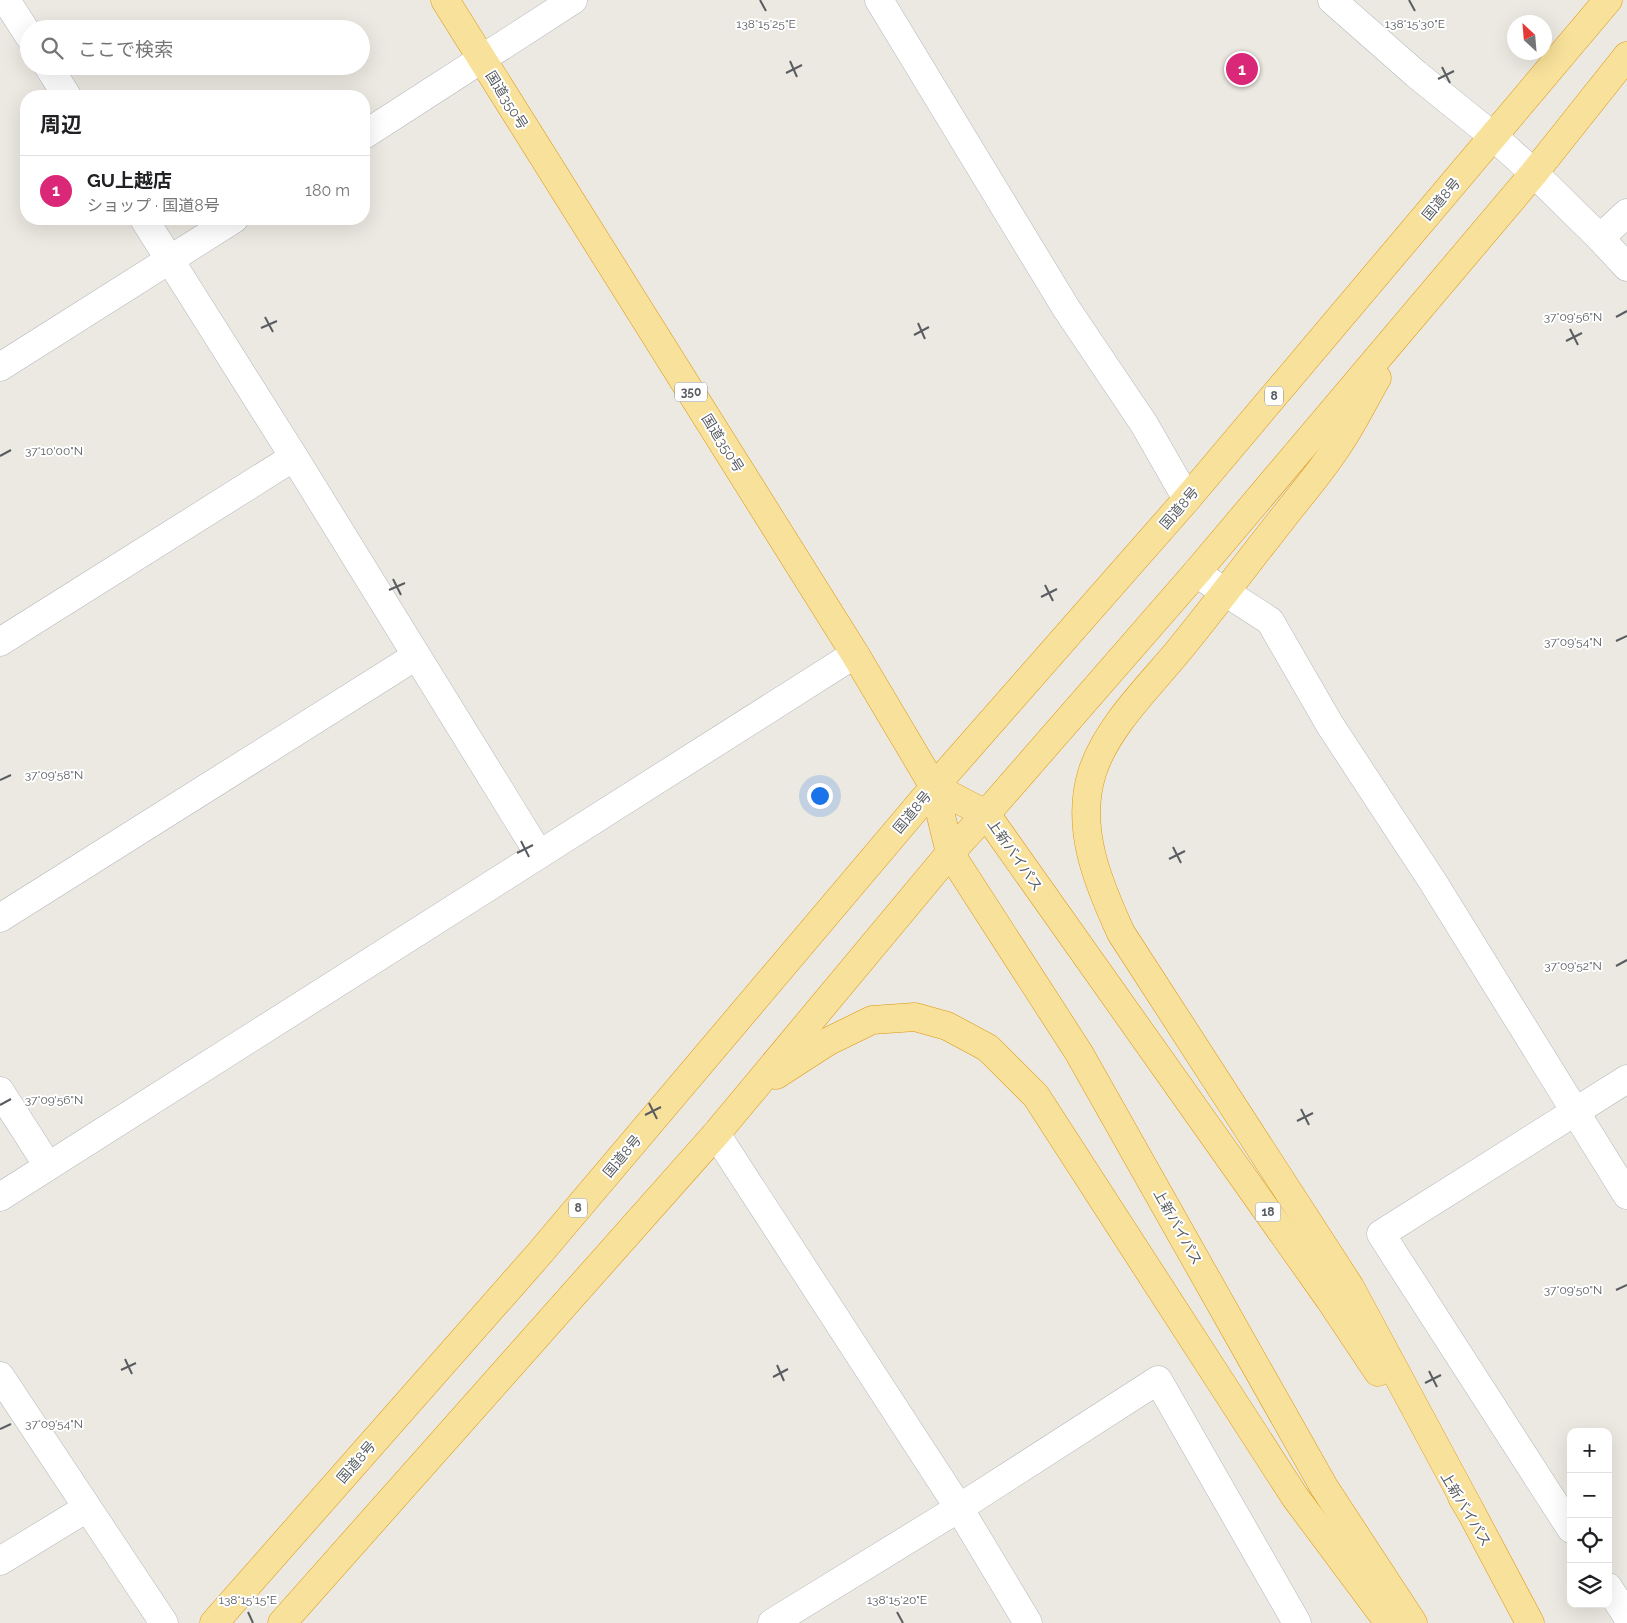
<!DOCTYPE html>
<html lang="ja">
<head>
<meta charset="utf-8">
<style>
  body { margin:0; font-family:Raleway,"Noto Sans JP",sans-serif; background:#f6f6f6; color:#202124 }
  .controls { position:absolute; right:15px; bottom:15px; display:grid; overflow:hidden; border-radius:10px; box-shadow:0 5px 20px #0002 }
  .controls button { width:45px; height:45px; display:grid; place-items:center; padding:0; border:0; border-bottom:1px solid #e0e0e0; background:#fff; color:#202124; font:25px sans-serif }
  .compass { position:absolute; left:1507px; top:15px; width:45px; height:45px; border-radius:50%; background:#fff; box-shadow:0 5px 20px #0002; rotate:334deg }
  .you { position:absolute; left:819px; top:795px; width:18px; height:18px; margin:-12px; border:4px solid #fff; border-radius:50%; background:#1a73e8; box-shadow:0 0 0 8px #1a73e833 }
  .badge { display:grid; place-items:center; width:32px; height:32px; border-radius:50%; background:#db2777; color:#fff; font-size:16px; font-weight:700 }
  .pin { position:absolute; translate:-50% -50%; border:2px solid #fff; box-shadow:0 1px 5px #0006 }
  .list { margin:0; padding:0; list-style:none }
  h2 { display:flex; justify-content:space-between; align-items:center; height:65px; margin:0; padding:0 20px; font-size:21px }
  h2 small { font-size:16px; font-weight:400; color:#757577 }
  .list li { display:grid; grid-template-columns:32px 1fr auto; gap:15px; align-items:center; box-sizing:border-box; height:70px; padding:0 20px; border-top:1px solid #e0e0e0 }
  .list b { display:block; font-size:19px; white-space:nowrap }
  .list p { margin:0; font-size:16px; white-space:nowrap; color:#757577 }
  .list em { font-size:16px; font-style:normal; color:#757577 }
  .icon { flex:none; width:28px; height:28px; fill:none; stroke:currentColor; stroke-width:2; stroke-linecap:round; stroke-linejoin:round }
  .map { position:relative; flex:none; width:1627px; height:1623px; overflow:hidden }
  .search { position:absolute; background:#fff; box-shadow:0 5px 20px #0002; left:20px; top:20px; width:350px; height:55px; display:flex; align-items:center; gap:12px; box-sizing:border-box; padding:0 18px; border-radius:28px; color:#757577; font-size:19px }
  .panel { position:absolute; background:#fff; box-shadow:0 5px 20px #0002; left:20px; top:90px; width:350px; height:135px; border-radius:20px }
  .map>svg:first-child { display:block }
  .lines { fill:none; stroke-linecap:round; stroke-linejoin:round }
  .minor-casing { stroke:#b3b7bb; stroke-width:29 }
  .trunk-casing { stroke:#de970e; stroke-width:29 }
  .minor { stroke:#fff; stroke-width:28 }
  .trunk { stroke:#f8e19a; stroke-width:28 }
  .ticks { fill:none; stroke:#595d61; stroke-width:2 }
  .labels { text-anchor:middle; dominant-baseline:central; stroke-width:4; stroke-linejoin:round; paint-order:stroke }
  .shield { fill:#fff; stroke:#8b8e90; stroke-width:1 }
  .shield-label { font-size:12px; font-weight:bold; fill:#595d61 }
  .street-label { font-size:14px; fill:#595d61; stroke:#fff }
  .ticks-label { font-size:12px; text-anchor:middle; fill:#595d61; stroke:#fff; stroke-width:4; stroke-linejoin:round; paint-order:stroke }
</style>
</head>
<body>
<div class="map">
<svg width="1627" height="1623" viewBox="0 0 1627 1623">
  <rect width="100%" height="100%" fill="#ebe9e1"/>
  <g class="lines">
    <defs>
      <g id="minor">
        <polyline points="6,0 29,36"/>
        <polyline points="879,0 1066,308 1144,424 1187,499"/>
        <polyline points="1332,0 1416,74 1494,137 1534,173 1600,238 1627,267"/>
        <polyline points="48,66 67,96"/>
        <polyline points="364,135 573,0"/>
        <polyline points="144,219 294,457 539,854"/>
        <polyline points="1600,238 1627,213"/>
        <polyline points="0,367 234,219"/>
        <polyline points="1196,573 1270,621 1330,725 1433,882 1627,1195"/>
        <polyline points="0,642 294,457"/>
        <polyline points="0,918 416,656"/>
        <polyline points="0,1091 48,1166"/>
        <polyline points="716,1134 959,1508 1028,1623"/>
        <polyline points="0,1197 855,654"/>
        <polyline points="0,1376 164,1623"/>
        <polyline points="1571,1529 1381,1234 1627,1079"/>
        <polyline points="0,1561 87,1508"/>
        <polyline points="1608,1587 1627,1616"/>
        <polyline points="772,1623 959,1508 1158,1380 1297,1623"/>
      </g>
      <g id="trunk">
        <polyline points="445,0 855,654 934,787 950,853 1079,1053 1324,1487 1413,1623"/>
        <path d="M 1377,378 C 1363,402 1351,428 1335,450 C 1319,474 1300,496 1282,519 C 1249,561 1217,603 1184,644 C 1153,683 1107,725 1092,773 C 1075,828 1098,883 1121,933 L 1350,1287 L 1471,1512"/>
        <polyline points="934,787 986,814 1330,1300 1378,1372"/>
        <polyline points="776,1075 827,1042 872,1020 915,1017 947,1026 988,1048 1036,1096 1295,1497 1389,1623"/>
        <polyline points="1462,1497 1471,1512 1530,1623"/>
        <polyline points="214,1623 539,1254 934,787 1187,499 1608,0"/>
        <polyline points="282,1623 716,1134 950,853 986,814 1196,573 1534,173 1627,56"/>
      </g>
    </defs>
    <!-- minor casing -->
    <use href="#minor" class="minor-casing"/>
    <!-- trunk casing -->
    <use href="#trunk" class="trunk-casing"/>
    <!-- minor -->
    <use href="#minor" class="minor"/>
    <!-- trunk -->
    <use href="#trunk" class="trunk"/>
  </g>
  <!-- ticks -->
  <path class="ticks" d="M 760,0 L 766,11M 1409,0 L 1415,11M 790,61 L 797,77M 1442,67 L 1450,83M 786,73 L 802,65M 1438,79 L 1454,71M 265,317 L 273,332M 1616,317 L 1627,311M 918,323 L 925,339M 261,328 L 277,321M 1570,329 L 1578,345M 914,335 L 929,327M 1566,341 L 1582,333M 0,456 L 11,450M 393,579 L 401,595M 1045,585 L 1053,601M 389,590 L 405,583M 1041,597 L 1057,589M 1616,641 L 1627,636M 0,780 L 11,775M 521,841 L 529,857M 1173,847 L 1181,863M 517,853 L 533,845M 1169,859 L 1185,851M 1616,966 L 1627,960M 649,1103 L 657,1119M 0,1105 L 11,1099M 1301,1109 L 1309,1125M 645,1115 L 661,1107M 1297,1121 L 1313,1113M 1616,1290 L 1627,1285M 125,1359 L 132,1374M 777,1365 L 784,1381M 121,1370 L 136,1363M 1429,1371 L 1437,1387M 773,1377 L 788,1369M 1425,1383 L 1441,1375M 0,1429 L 11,1424M 248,1612 L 253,1623M 897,1612 L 903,1623"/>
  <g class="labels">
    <!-- shield labels -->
    <g class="shield">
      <rect x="675" y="382.5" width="32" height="19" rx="4"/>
      <rect x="1265" y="386.5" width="18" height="19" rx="4"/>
      <rect x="569" y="1198.5" width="18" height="19" rx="4"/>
      <rect x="1255.5" y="1202.5" width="25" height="19" rx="4"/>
    </g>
    <g class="shield-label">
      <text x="691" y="392">350</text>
      <text x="1274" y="396">8</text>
      <text x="578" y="1208">8</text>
      <text x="1268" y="1212">18</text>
    </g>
    <!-- street labels -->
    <g class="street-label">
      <text transform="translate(507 100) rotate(58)">国道350号</text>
      <text transform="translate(1441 199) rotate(-50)">国道8号</text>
      <text transform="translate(723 443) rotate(58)">国道350号</text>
      <text transform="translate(1179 508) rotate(-49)">国道8号</text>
      <text transform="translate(912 812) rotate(-50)">国道8号</text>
      <text transform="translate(1015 855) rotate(55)">上新バイパス</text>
      <text transform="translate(622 1156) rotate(-50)">国道8号</text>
      <text transform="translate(1178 1227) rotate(61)">上新バイパス</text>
      <text transform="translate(356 1462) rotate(-49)">国道8号</text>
      <text transform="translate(1466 1509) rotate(59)">上新バイパス</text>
    </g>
  </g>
  <g class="ticks-label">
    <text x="766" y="28">138°15'25"E</text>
    <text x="1415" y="28">138°15'30"E</text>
    <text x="1573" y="321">37°09'56"N</text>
    <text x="54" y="455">37°10'00"N</text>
    <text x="1573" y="646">37°09'54"N</text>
    <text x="54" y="779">37°09'58"N</text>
    <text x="1573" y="970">37°09'52"N</text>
    <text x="54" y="1104">37°09'56"N</text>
    <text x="1573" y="1294">37°09'50"N</text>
    <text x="54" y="1428">37°09'54"N</text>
    <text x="248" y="1604">138°15'15"E</text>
    <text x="897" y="1604">138°15'20"E</text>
  </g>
</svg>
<div class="controls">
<button>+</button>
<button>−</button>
<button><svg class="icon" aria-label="locate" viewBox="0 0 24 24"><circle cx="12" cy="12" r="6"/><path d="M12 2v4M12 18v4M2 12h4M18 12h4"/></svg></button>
<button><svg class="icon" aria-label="layers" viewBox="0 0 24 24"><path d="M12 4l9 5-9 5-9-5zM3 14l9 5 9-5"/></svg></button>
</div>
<svg class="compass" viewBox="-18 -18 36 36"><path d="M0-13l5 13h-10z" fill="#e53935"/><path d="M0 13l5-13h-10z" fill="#757577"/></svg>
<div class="you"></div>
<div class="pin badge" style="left:1242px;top:69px">1</div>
<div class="search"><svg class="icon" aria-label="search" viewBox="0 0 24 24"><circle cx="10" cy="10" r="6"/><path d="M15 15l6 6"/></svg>ここで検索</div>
<section class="panel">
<h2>周辺<small></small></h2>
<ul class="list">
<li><span class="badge">1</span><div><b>GU上越店</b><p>ショップ · 国道8号</p></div><em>180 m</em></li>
</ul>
</section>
</div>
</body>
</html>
